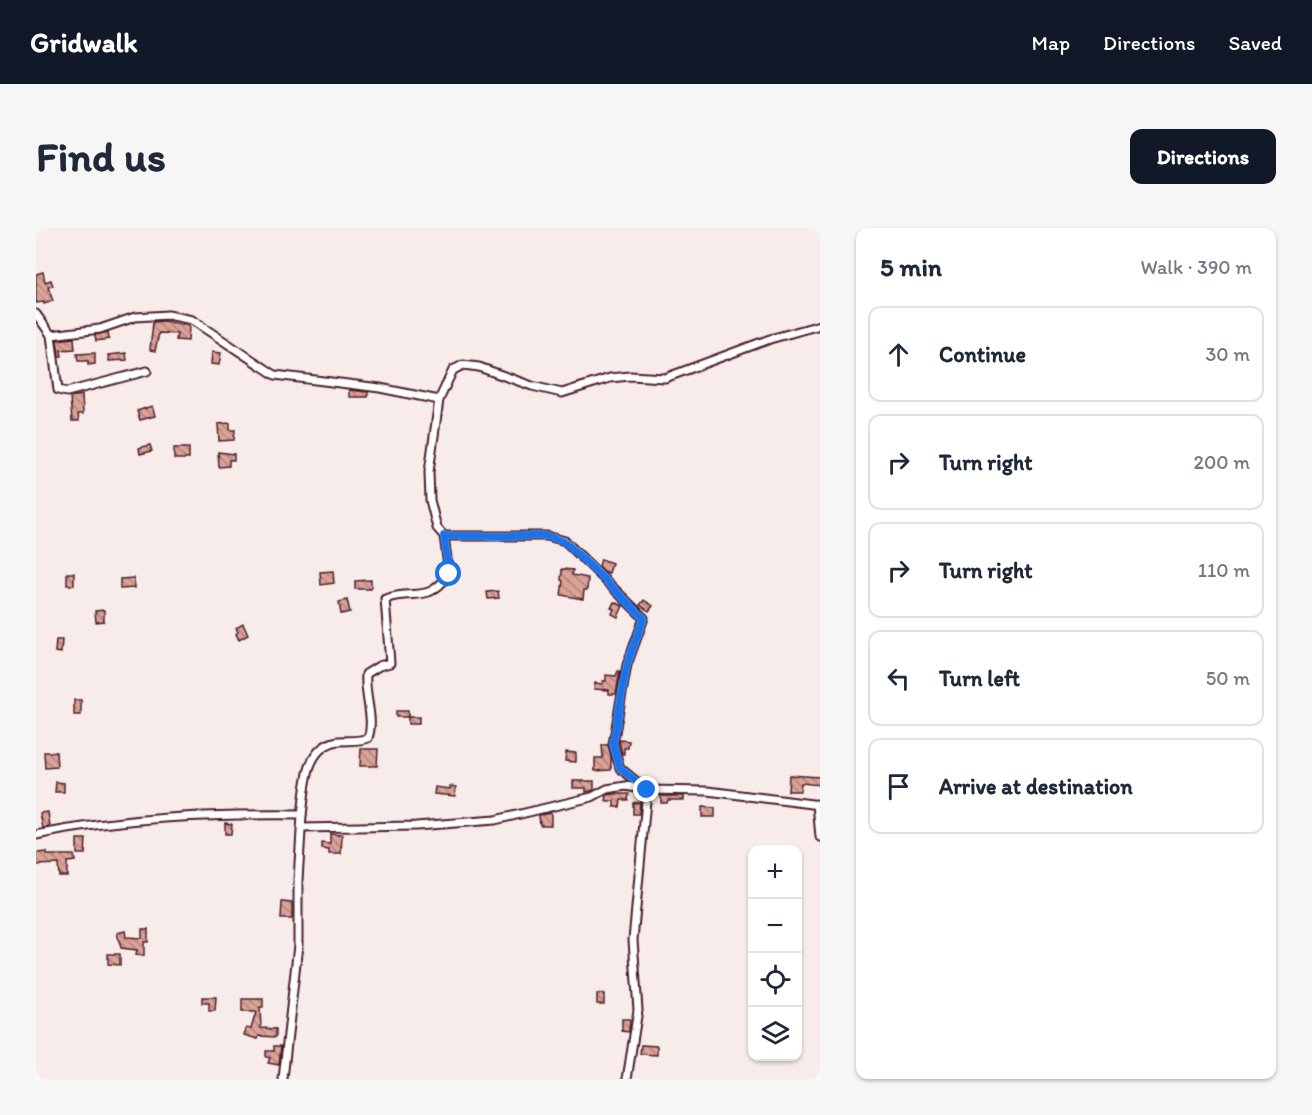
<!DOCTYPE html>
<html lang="en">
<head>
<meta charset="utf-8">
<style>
  body { margin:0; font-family:Itim,sans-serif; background:#f6f6f7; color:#1f2937 }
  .controls { position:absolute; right:18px; bottom:18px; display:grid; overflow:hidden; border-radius:12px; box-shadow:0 2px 4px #0004 }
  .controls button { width:54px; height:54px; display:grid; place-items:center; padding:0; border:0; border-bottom:2px solid #e0e1e3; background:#fff; color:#1f2937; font:30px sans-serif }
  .stop { position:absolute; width:18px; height:18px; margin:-14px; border:4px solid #1a73e8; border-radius:50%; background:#fff }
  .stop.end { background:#1a73e8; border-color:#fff; box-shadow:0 2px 6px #0008 }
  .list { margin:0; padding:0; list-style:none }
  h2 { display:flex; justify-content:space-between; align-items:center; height:78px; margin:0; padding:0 24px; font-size:26px }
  h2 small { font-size:20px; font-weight:400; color:#747a83 }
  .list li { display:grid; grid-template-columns:39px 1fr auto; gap:18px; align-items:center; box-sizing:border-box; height:96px; margin:0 12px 12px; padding:0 12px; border:2px solid #e0e1e3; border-radius:12px }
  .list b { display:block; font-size:22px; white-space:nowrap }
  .list em { font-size:20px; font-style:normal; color:#747a83 }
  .icon { flex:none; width:33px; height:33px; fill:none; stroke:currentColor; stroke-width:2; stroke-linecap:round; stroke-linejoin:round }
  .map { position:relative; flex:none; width:784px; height:851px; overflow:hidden; border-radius:12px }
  header { display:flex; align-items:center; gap:36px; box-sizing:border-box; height:84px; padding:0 30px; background:#111827; color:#fff }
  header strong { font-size:28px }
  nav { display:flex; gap:33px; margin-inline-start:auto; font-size:21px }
  .intro { display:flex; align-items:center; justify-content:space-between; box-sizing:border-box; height:144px; padding:0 36px }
  h1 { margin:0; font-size:42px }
  .button { padding:15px 27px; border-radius:12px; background:#111827; color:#fff; font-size:21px; font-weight:700 }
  main { display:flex; gap:36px; padding:0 36px }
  aside { flex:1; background:#fff; border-radius:12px; box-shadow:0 2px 4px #0004 }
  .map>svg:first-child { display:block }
  .building { fill:url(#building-back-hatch); stroke:#4a1f2b; stroke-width:1.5 }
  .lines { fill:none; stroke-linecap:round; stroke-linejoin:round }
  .minor-casing { stroke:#4a1f2b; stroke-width:11 }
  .minor { stroke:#fff; stroke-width:7 }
  .route { stroke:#1a73e8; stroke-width:8 }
</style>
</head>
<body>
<header>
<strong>Gridwalk</strong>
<nav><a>Map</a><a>Directions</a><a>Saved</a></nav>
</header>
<div class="intro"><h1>Find us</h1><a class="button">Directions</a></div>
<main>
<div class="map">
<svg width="784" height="851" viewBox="0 0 784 851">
  <defs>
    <pattern id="building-back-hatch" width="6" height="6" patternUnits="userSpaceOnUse" patternTransform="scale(1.5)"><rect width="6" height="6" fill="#dba296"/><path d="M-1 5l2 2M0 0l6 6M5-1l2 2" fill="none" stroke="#b4837b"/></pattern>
  </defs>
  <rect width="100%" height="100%" fill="#f8ecea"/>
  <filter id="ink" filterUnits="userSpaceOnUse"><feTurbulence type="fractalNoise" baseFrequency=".0167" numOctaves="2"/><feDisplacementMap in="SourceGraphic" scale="12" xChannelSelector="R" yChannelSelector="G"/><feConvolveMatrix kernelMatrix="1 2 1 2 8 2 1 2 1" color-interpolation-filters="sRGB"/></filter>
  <g filter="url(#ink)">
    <!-- building -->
    <g class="building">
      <polygon points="7,44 9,54 15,52 17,58 12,59 17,73 8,76 8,74 0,75 0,46"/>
      <polygon points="128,93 153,98 152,113 140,112 141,106 123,105 119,123 114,122 117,94"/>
      <polygon points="72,104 73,111 60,113 59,107"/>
      <polygon points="38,110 39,121 25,122 26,128 23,128 21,112"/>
      <polygon points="176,124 185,125 183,137 175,136"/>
      <polygon points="59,125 59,136 52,137 52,133 42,133 41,126"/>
      <polygon points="90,125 91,132 73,133 72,127"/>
      <polygon points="313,162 332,164 332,169 313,169"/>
      <polygon points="46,167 47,186 42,186 43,193 36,193 34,169"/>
      <polygon points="116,178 119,188 104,192 101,183"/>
      <polygon points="194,195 194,202 199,202 198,212 183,213 182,196"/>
      <polygon points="114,217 116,223 104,226 103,220"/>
      <rect x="138" y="220" width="15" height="11"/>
      <polygon points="182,224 198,226 198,232 193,232 193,238 183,239"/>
      <polygon points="565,331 576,335 573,345 568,343 563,338"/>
      <polygon points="526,341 537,342 536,347 552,350 551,362 548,362 547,371 525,367 527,353 525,352"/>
      <polygon points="297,343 298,355 285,357 284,344"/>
      <rect x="31" y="345" width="7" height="12"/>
      <polygon points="98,350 98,360 84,361 84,351"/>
      <polygon points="335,352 335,361 319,361 319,353"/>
      <polygon points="462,363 463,370 452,371 451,364"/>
      <polygon points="311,372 314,384 305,386 303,374"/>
      <polygon points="608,372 617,378 613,383 604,377"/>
      <polygon points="578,374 587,378 582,389 576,386 578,381 575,380"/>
      <polygon points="68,382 68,393 60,394 59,383"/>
      <polygon points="207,396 212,407 203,412 200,406 202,404 200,400"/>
      <polygon points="20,412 26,412 25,425 19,424"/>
      <polygon points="582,443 584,443 580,466 573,466 573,462 558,461 559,455 567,456 567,453 570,453 570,447 580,448"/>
      <rect x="38" y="472" width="7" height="15"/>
      <rect x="360" y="483" width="12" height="6"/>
      <rect x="372" y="489" width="11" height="7"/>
      <polygon points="583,512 593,513 592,520 588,520 588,526 586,526"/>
      <polygon points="566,517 572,517 575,528 575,542 559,543 559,530 567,530"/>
      <polygon points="325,521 342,521 341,538 324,538"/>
      <polygon points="8,524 20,524 21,539 9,540"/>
      <polygon points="530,524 540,525 540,534 529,533"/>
      <polygon points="753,547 784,549 784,557 765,555 764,563 752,563"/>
      <polygon points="537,553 558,553 558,562 550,564 550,560 537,560"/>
      <polygon points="20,554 28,555 28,564 19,564"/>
      <polygon points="414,558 420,559 419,568 398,566 399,559 414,561"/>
      <polygon points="578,566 593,566 592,572 585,572 584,579 578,579 578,573 570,573 571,567"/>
      <polygon points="625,568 648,568 648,572 632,572 631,575 625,575"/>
      <polygon points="604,574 603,586 597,586 597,575"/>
      <polygon points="666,579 679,580 679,589 666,589"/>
      <polygon points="12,584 14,599 7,600 4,585"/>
      <polygon points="515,585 515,597 504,597 503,587"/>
      <polygon points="189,595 196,596 195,606 189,606"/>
      <polygon points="294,606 306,607 305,626 293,626 293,622 286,621 286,615 294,616"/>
      <polygon points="41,611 50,611 49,626 41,626"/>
      <polygon points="11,624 11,627 38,627 39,633 31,634 31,648 23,648 22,636 0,637 0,625"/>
      <polygon points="246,674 256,675 256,691 245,691"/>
      <polygon points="106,701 112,701 112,714 108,714 108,728 100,727 101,722 85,720 81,705 89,703 90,709 106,710"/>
      <polygon points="72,726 84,726 84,737 72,736"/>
      <rect x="561" y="766" width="7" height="10"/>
      <polygon points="166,769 180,769 179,783 173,783 173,775 166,775"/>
      <polygon points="206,771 227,771 227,780 224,780 225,800 240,801 240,809 223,808 222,811 208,807 210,800 215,801 220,784 206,784"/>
      <polygon points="586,791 594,791 593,804 586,803"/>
      <polygon points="605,817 621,818 621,827 604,826"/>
      <polygon points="238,818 245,818 243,837 232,835 234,830 230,829 230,823 238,823"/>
    </g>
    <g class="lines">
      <defs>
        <g id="minor">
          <polyline points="0,86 15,107 64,101 99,89 132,87 156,92 239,147 344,160 403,172"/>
          <polyline points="15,107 22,162 31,164 111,143"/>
          <polyline points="408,308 511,308 529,313 608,390 591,437 577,516 584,540 611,562 672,563 784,577"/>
          <polyline points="781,576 784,609"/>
          <polyline points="265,600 380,598 459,592 556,569 571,561 590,558 611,562 597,712 602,782 591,851"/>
          <path d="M 0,607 C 88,589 176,586 266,587 C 270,560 268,518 303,513 C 314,512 322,514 332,510 C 339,491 328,468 330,446 L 343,438 L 354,435 L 349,371 C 378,360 391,377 413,346 L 408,308 L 401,300 L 394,272 L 393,244 L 403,172 L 417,142 L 427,137 L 443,139 L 496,158 L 526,165 L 574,150 L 594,148 L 629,150 L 734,111 L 784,97"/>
          <polyline points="247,851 262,717 262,652 266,587"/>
        </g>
      </defs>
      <!-- minor casing -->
      <use href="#minor" class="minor-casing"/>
      <!-- minor -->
      <use href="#minor" class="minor"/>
    </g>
  </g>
  <g class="lines" filter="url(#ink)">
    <!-- route -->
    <polyline class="route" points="413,346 408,308 511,308 529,314 608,390 591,437 577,516 584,540 611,562"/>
  </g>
</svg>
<div class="controls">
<button>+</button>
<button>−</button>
<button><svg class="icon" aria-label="locate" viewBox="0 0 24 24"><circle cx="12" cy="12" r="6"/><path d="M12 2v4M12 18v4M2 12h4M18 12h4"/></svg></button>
<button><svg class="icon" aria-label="layers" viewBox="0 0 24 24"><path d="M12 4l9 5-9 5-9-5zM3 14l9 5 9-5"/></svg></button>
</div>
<div class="stop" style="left:413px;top:346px"></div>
<div class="stop end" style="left:611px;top:562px"></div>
</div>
<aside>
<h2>5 min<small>Walk · 390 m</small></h2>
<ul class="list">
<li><svg class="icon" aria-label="ahead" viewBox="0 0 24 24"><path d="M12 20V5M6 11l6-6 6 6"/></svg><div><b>Continue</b></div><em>30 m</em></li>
<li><svg class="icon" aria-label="right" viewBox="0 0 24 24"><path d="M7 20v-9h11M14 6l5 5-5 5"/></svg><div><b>Turn right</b></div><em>200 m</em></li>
<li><svg class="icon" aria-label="right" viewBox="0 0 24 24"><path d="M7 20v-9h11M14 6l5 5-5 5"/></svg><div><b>Turn right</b></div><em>110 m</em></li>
<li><svg class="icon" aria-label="left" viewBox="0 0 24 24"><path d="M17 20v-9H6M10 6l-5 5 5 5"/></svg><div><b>Turn left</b></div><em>50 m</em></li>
<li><svg class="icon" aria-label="arrive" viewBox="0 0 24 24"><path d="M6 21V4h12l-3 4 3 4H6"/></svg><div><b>Arrive at destination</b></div></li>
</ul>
</aside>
</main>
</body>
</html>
